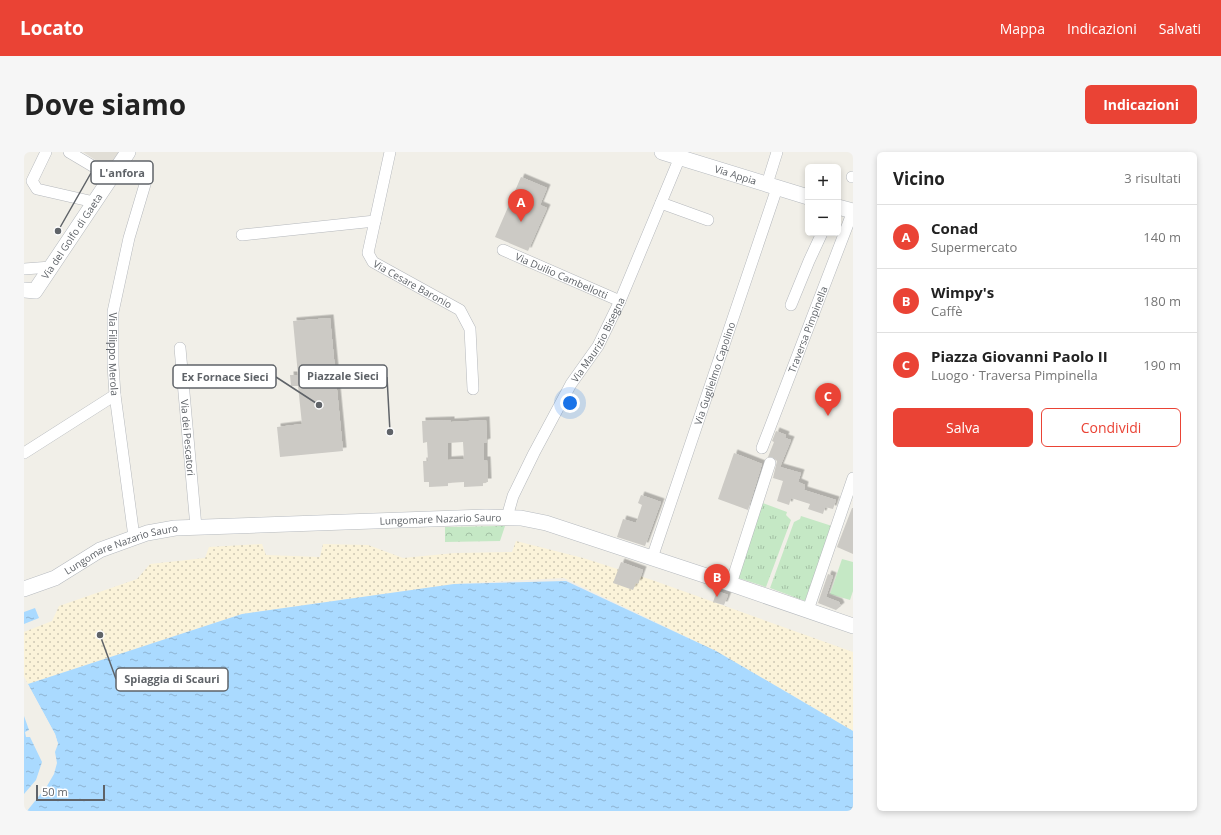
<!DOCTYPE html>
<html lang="it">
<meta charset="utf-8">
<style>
body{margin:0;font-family:"Open Sans",sans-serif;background:#f6f6f6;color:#222}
.controls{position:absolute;right:12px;top:12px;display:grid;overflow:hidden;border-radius:6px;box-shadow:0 2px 6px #0003}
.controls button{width:36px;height:36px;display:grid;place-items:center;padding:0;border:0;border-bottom:1px solid #e0e0e0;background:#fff;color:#222;font:20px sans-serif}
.scale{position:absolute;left:12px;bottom:10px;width:69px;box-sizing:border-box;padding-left:4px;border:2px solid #5f6368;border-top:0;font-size:11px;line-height:14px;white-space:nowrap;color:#5f6368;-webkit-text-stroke:3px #fff;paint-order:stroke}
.you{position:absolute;left:546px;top:251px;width:14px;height:14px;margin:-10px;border:3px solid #fff;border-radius:50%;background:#1a73e8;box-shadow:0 0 0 6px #1a73e833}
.badge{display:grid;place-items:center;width:26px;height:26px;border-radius:50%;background:#ea4335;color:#fff;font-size:13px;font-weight:700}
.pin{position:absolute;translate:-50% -33px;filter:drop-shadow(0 1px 2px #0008)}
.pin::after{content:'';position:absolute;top:21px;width:14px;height:12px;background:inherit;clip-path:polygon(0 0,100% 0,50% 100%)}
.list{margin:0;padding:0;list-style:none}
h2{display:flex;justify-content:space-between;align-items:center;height:52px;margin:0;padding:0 16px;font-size:17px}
h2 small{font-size:13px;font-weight:400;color:#767676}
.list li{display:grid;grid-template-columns:26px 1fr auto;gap:12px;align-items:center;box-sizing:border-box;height:64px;padding:0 16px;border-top:1px solid #e0e0e0}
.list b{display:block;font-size:15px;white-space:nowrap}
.list p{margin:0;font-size:13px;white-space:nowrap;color:#767676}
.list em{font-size:13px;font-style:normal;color:#767676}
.actions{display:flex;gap:8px;padding:12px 16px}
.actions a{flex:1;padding:9px 0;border:1px solid #ea4335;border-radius:6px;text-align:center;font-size:14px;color:#ea4335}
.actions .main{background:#ea4335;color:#fff}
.map{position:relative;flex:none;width:829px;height:659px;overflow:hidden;border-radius:6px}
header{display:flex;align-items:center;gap:24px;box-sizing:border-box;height:56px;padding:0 20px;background:#ea4335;color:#fff}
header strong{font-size:19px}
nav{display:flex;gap:22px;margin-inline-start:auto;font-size:14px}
.intro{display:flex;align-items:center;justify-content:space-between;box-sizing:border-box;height:96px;padding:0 24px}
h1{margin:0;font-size:28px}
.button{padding:10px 18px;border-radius:6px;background:#ea4335;color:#fff;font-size:14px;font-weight:700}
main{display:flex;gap:24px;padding:0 24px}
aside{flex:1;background:#fff;border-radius:6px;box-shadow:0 2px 6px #0003}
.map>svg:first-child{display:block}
.education{fill:#e1ded6}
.grass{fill:url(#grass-tufts)}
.sand{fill:url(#sand-dots)}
.park{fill:url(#park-crowns)}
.garden{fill:#c5e8c5}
.water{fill:url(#water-ripples)}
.pier{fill:#f1efe8}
.building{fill:#cccac5;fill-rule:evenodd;filter:url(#shadow)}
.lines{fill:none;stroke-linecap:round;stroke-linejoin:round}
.street-casing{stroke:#b5b8bc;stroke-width:12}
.secondary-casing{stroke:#b6babf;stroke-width:16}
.street{stroke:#fff;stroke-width:11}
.secondary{stroke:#fff;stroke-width:15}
.labels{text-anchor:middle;stroke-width:4;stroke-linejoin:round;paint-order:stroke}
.street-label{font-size:10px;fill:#5f6368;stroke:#fff}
.leader{fill:none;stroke:#5f6368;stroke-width:1.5}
.callout-dot{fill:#5f6368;stroke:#fff;stroke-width:1.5}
.callout{fill:#fff;stroke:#5f6368;stroke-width:1.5}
.callout-label{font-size:11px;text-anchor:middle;font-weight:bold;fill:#5f6368}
</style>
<header>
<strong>Locato</strong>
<nav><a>Mappa</a><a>Indicazioni</a><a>Salvati</a></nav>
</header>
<div class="intro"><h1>Dove siamo</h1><a class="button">Indicazioni</a></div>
<main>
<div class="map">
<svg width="829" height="659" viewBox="0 0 829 659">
<defs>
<pattern id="grass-tufts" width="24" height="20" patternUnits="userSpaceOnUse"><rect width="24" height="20" fill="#c5e8c5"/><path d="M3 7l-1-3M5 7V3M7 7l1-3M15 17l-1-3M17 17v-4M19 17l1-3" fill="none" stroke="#a3c0a4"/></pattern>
<pattern id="sand-dots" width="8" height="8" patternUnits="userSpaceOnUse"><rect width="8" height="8" fill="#fbf3d9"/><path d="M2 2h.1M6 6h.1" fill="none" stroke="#cec8b4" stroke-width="1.8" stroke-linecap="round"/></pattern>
<pattern id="park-crowns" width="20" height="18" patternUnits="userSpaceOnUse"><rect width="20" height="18" fill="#c5e8c5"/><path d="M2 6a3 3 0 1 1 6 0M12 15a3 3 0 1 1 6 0" fill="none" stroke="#a3c0a4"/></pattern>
<pattern id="water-ripples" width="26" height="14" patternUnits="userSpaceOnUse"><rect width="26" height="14" fill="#aadaff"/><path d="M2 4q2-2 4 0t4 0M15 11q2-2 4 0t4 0" fill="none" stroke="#8eb4d2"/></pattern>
<filter id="shadow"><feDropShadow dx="3.5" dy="-3.5" stdDeviation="0" flood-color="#0004"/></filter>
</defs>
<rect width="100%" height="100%" fill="#f1efe8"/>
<path class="education" d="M59,0H100L87,18Z"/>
<g class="grass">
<path d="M736,350L763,360L762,363L767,368L742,435L711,425Z"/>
<path d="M777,364L808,374L781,449L746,436L770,370L776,367Z"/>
</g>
<path class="sand" d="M492,389L559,406L628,428L829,500V579L692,499L540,426L430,432L218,462L4,532L0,524V480L28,469L35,454L113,427L126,412L181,406L185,395L238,392L242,403L296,405L299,392L344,393L379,406L431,401L488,400Z"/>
<path class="park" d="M475,374H481L476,389L421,390V375Z"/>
<path class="garden" d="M818,407L829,410V439L826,448L806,442Z"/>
<g class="water">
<path d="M542,429L692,499L829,579V659H3L23,634L30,622L33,611L31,600L34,592L31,582L4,532L218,462L430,432Z"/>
<path d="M11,456L15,466L0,472V460Z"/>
<path d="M0,564L5,578L1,580L2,585H6L18,610L12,628L0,642Z"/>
</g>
<path class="pier" d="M3,531L31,582L34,592L31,593L29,583L2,533Z"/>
<g class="building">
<path d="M497,25L523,36L516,53L523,56L504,99L471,85Z"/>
<path d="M306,166L319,299L256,305L253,275L278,272L274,234H267L266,223H274L269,169Z"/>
<path d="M427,268V270L462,268L463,290L460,291V308H463L464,330H459V334L440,335V330L424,331V334L405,335V330H400L399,309H404L403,290L399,291L398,269ZM439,290L440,307L424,308V291Z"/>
<path d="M752,279L762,283L761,286L767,288L756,315L777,321L774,330L781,333L780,338L812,348L809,357L801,355L799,362L784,357L786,352L767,346L765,353L753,349L759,329L749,326L753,309L748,305H744L750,290L748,289Z"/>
<path d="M710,301L738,312L724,358L694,347Z"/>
<path d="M617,343L637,350L621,394L593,385L599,367L612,371L618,353L614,351Z"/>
<path d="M828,356H829V402L813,395Z"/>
<path d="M597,410L619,418L614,432L612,431L609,438L589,431Z"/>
<path d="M804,422L809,424L802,445L815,450L817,454L812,458L794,451Z"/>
<path d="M693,439L704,443L700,453L689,450Z"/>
</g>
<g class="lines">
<g class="street-casing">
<g id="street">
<path d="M22,0L8,29L13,37L70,50"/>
<path d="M45,0L87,25"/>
<path id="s1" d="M366,0L344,101L349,110L436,158L446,177L449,237"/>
<path id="s2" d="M96,11L122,29L105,86L89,160V213L91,243L110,385"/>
<path d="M828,25H829"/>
<path d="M743,32L753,0"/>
<path d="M637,51L684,68"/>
<path d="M218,83L351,69"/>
<path id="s3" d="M479,98L596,149"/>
<path d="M0,117L27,115"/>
<path d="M767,153L785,109L798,81"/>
<path id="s4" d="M156,196L172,375"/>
<path id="s5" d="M738,296L829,59"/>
<path d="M0,301L91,243"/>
<path id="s6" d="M483,365L489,344L510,301L547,232L574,194L596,149L656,5L657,0"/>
<path id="s7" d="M628,406L753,36"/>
<path d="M707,432L746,311"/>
<path d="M784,458L829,326"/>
</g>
</g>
<g class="secondary-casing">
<g id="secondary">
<path id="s8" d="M638,0L784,45"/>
<path d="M814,55L829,59"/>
<path id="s9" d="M0,138L11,139L104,0"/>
<path id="s10" d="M0,437L31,426L76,398L123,381L151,376L462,365L497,366L522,371L707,432L829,474"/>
</g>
</g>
<use href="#street" class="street"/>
<use href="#secondary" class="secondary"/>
</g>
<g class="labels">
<g class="street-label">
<text dy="4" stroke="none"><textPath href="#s8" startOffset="77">Via Appia</textPath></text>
<text dy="4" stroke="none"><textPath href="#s9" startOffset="77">Via del Golfo di Gaeta</textPath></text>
<text dy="4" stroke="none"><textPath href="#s3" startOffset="64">Via Duilio Cambellotti</textPath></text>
<text dy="4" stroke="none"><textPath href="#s1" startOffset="159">Via Cesare Baronio</textPath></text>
<text dy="4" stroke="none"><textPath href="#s5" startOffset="127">Traversa Pimpinella</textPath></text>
<text dy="4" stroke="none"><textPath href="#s6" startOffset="200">Via Maurizio Bisegna</textPath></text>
<text dy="4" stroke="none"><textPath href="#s2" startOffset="209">Via Filippo Merola</textPath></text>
<text dy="4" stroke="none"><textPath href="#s7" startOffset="195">Via Guglielmo Capolino</textPath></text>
<text dy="4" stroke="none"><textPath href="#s4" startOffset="90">Via dei Pescatori</textPath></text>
<text dy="4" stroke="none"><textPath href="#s10" startOffset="430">Lungomare Nazario Sauro</textPath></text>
<text dy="4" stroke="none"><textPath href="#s10" startOffset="106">Lungomare Nazario Sauro</textPath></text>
</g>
</g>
<path class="leader" d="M34 79L67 21M366 280L363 225M295 253L252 225M76 483L92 527"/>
<g class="callout-dot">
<circle cx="34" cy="79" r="4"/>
<circle cx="366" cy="280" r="4"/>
<circle cx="295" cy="253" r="4"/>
<circle cx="76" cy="483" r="4"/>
</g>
<g class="callout">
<rect x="67" y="9" width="62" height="23" rx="4"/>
<rect x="275" y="213" width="88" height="23" rx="4"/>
<rect x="149" y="213" width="103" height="23" rx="4"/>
<rect x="92" y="516" width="112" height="23" rx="4"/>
</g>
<g class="callout-label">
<text x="98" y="25">L'anfora</text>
<text x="319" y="228">Piazzale Sieci</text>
<text x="201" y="229">Ex Fornace Sieci</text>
<text x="148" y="531">Spiaggia di Scauri</text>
</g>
</svg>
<div class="controls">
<button>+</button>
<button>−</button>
</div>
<div class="scale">50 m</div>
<div class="you"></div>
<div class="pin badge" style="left:497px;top:70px">A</div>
<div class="pin badge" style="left:693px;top:445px">B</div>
<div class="pin badge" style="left:804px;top:264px">C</div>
</div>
<aside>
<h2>Vicino<small>3 risultati</small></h2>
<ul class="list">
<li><span class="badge">A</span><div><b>Conad</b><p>Supermercato</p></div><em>140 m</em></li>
<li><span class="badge">B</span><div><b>Wimpy's</b><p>Caffè</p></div><em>180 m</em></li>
<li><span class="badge">C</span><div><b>Piazza Giovanni Paolo II</b><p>Luogo · Traversa Pimpinella</p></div><em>190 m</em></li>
</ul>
<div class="actions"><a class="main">Salva</a><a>Condividi</a></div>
</aside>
</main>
